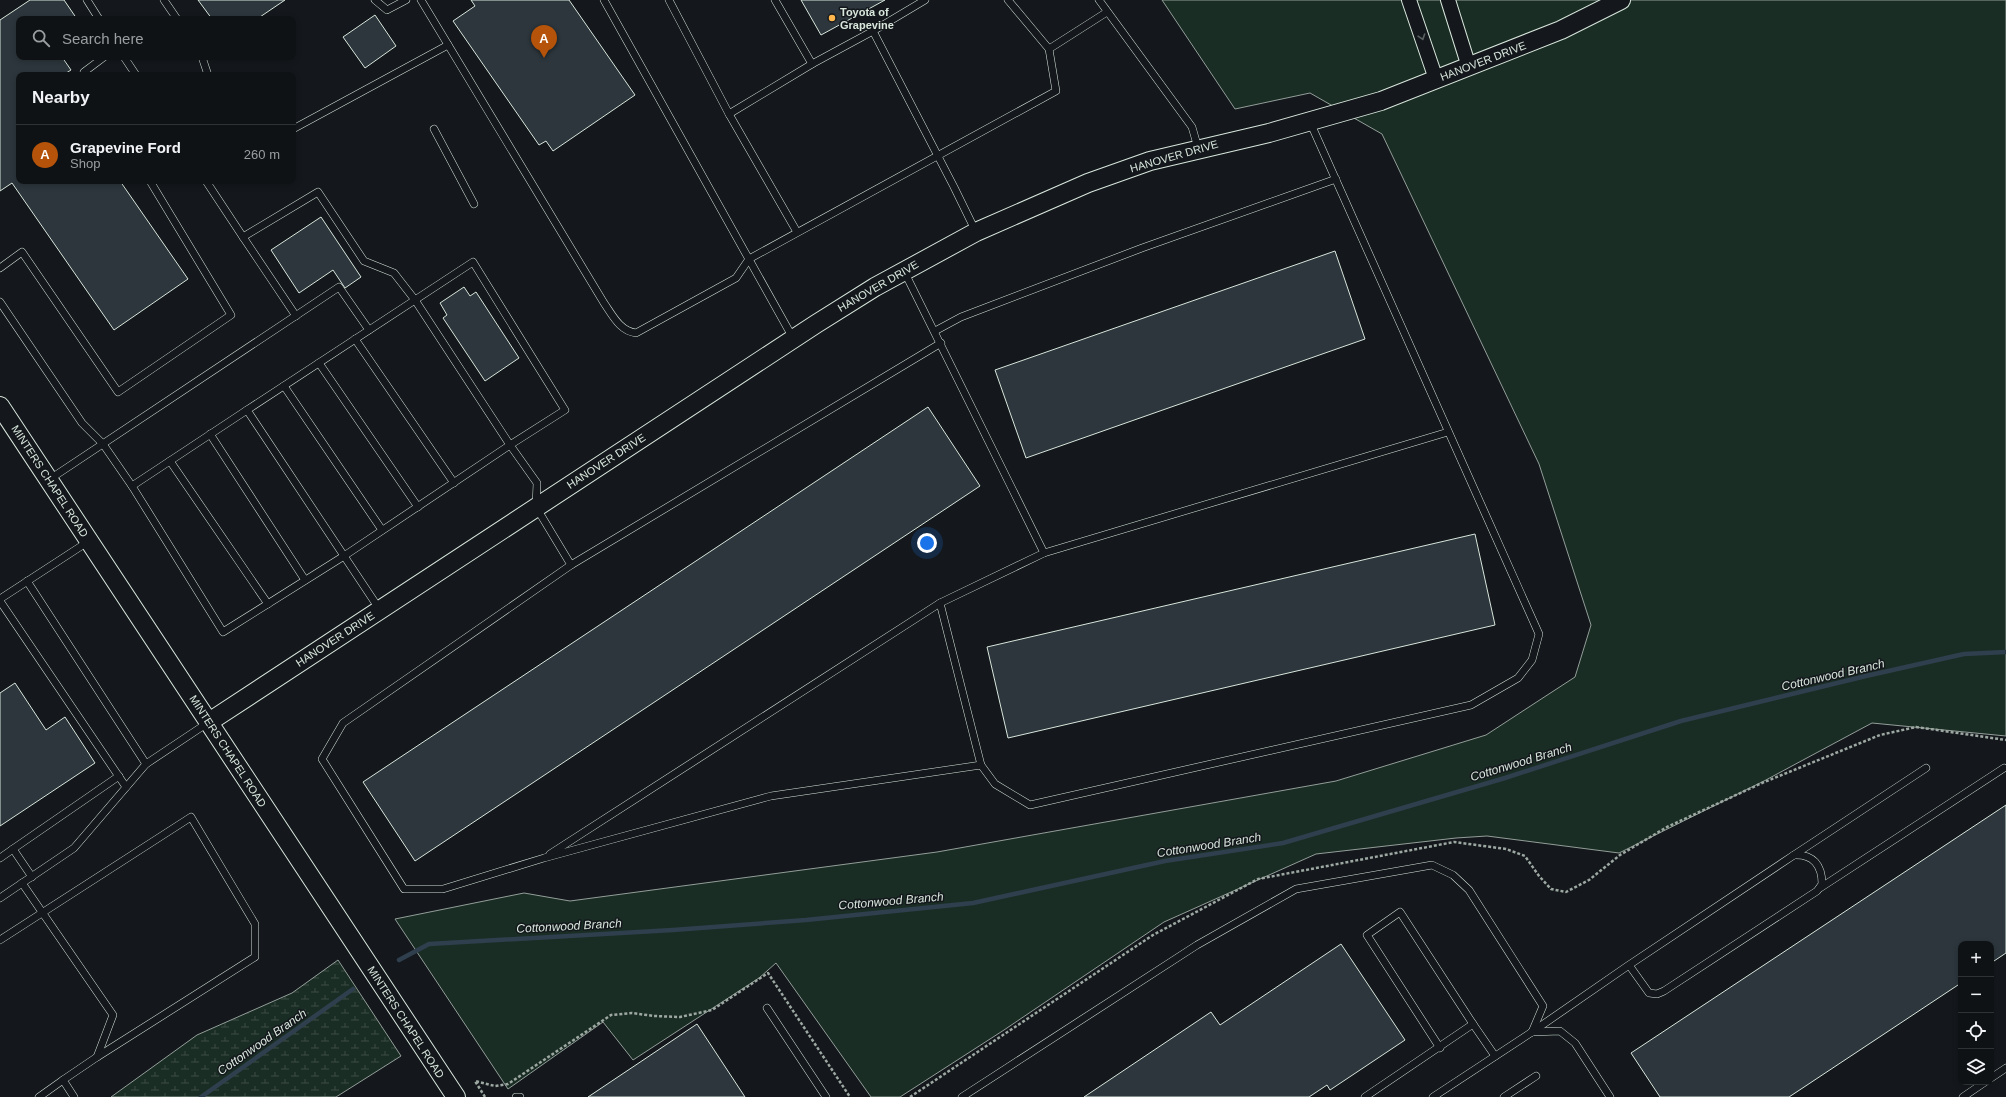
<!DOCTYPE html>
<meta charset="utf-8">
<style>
body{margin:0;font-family:Arial,sans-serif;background:#1d2022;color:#f1f3f6}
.controls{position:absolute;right:12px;bottom:12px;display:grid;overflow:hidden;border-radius:8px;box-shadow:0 2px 6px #0003}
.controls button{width:36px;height:36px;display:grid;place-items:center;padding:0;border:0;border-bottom:1px solid #2f3234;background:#0f1215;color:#f1f3f6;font:20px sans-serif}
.you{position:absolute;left:927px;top:543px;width:14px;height:14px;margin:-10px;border:3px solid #fff;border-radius:50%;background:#1a73e8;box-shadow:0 0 0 6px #1a73e833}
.badge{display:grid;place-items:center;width:26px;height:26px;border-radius:50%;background:#b45309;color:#fff;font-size:13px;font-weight:700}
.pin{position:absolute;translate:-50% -33px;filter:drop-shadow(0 1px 2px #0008)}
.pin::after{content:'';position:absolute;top:21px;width:14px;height:12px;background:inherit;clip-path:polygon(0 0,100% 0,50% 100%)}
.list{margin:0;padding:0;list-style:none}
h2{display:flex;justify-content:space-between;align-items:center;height:52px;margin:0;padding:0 16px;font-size:17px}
h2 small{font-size:13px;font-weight:400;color:#9b9ea0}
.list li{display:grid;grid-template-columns:26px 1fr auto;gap:12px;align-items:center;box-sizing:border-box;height:60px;padding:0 16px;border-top:1px solid #2f3234}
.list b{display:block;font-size:15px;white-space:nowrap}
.list p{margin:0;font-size:13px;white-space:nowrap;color:#9b9ea0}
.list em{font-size:13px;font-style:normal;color:#9b9ea0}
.icon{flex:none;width:22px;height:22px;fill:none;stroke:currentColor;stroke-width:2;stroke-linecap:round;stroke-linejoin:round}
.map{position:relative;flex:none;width:2006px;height:1097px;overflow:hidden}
.search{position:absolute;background:#0f1215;box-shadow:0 2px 6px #0003;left:16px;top:16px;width:280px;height:44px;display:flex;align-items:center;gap:10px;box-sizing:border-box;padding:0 14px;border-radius:8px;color:#9b9ea0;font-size:15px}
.panel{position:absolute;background:#0f1215;box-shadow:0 2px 6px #0003;left:16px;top:72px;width:280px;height:112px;border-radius:8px}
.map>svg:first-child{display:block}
.grass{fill:#1a2d24;stroke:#939e99}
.wetland{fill:url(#wetland-marsh);stroke:#939e99}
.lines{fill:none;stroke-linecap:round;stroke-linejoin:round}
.stream{stroke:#2f3f4d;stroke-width:4.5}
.building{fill:#2c363c;stroke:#d8e6dc}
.service-casing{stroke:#d8e6dc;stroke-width:8}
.minor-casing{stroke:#d8e6dc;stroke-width:16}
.tertiary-casing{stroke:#d8e6dc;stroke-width:20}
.path{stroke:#9da8a2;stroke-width:2.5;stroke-dasharray:3 2;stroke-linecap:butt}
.service{stroke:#14181c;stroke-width:7}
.minor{stroke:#14181c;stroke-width:14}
.tertiary{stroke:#14181c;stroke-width:18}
.oneway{stroke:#59605f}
.poi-dot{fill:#ffb74d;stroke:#14181c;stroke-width:1.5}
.labels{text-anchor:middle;stroke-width:3;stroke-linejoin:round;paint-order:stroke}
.poi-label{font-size:11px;font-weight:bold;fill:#d8e6dc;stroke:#14181c;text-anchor:start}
.street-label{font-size:11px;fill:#d8e6dc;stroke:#14181c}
.water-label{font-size:12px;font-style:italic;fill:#d8e6dc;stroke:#14181c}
</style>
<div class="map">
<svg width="2006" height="1097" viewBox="0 0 2006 1097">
<defs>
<pattern id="wetland-marsh" width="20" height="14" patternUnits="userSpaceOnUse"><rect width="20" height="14" fill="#1a2d24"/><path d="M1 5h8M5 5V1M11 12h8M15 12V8" fill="none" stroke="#3b4b43"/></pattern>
</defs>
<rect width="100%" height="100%" fill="#14181c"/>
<path class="grass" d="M1162,0H2006V736L1872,723L1764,781L1619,853L1487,836L1456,838L1316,854L1164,922L1004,1030L900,1097H871L776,963L759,978L633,1060L603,1022L508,1089L395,919L524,893L570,901L937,852L1336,781L1486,735L1575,677L1591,625L1539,464L1382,134L1310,93L1235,109Z"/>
<path class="wetland" d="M338,960L401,1056L336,1097H111L197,1035L292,993Z"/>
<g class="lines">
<g class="stream">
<path d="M399,960L429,944L673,930L806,920L973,903L1165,861L1283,843L1505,778L1681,721L1866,676L1964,654L2006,652"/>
<path d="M201,1097L353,989"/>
</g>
</g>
<g class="building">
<path d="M30,0H64L77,19H19V57H62L71,70L63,75H19V181H120L188,279L114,330L12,183L0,191V20Z"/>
<path d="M198,0H285L257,19H212Z"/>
<path d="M471,0H569L635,95L553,151L546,141L539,145L453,21L475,6Z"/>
<path d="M801,0H885L821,35Z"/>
<path d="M375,15L396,46L365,68L343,37Z"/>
<path d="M321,217L361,277L345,288L333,270L299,293L271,250Z"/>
<path d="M1335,251L1365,339L1026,458L995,370Z"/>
<path d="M464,287L470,296L476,292L519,358L485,381L443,318L447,315L440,303Z"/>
<path d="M928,407L980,486L415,861L363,782Z"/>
<path d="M1475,534L1495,625L1008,738L987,647Z"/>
<path d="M15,683L46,730L65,717L95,763L0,826V693Z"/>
<path d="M2006,805V953L1991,963V944H1961V983L1789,1097H1660L1631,1053Z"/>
<path d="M1341,944L1405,1040L1330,1090L1327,1085L1309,1097H1084L1211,1012L1220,1025Z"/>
<path d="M697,1024L745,1097H588Z"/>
</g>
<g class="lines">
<g class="service-casing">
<g id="service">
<path d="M87,0L99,19"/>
<path d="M164,0L177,19"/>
<path d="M375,0L387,10L406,0"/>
<path d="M421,0L604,303C613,316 620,331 636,333L736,278L749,259L1056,91L1049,49L1008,0"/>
<path d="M604,0L793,338"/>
<path d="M669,0L729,114L812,64"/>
<path d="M775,0L812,64L873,31L954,187L976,232"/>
<path d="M1099,0L1192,127L1198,148"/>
<path d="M873,31L925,0"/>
<path d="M1049,49L1107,12"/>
<path d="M124,57L136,75"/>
<path d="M202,57L208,75"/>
<path d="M86,75L84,72L104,57"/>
<path d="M729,114L797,232"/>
<path d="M293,129L448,45"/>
<path d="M434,129L474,204"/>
<path d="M206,181L243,237"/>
<path d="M0,268L22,252L118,392L231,315L150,181"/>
<path d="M904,271L1044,553L940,603L981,765"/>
<path d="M0,302L82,423L103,444L132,486"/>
<path d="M935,331L961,317L1142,248L1336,179"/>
<path d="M355,339L454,483"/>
<path d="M319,363L418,507"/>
<path d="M284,386L382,530"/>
<path d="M247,410L132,486L223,632L344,556L510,445L415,300L394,273L364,261L318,192L243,237L296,316"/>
<path d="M210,434L305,580"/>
<path d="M170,461L268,604"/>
<path d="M50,479L339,287L369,330"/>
<path d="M1044,553L1448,432"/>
<path d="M571,565L941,343"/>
<path d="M27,581L146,764"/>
<path d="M0,599L89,541"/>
<path d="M0,601L126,787"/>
<path d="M380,610L247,410L473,262L565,410L510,445L537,483L536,507L571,565L343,723L322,759L404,889H443L544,858L771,796L981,765L995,784L1030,805L1471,705L1518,678L1532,660L1539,634L1310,122"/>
<path d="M550,854L940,603"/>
<path d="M1794,855L1926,768"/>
<path d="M0,858L13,849"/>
<path d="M32,877L13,849L119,776"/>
<path d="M22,883L113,1015L97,1057L63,1080L74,1097"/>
<path d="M1820,888L2004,768"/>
<path d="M0,898L74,848L146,764L209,722"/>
<path d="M0,940L191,817L255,924V957L97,1057"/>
<path d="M767,1008L826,1097"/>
<path d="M1532,1032L1629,965L1649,993L1657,994L1664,991L1817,891L1822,884C1822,865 1813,854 1794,855L1629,965"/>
<path d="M1440,1048L1367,935L1400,912L1473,1024"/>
<path d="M1991,1078L2006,1068"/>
<path d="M39,1097L63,1080"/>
<path d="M516,1097H520"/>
<path d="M962,1097L1197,945L1296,889L1432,865L1453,875L1469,890L1543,1006L1532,1032"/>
<path d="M1365,1097L1473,1024L1495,1056"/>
<path d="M1433,1097L1532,1032L1560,1031L1575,1043L1610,1097"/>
<path d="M1504,1097L1536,1076"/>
<path d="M1963,1097L1985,1082"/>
</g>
</g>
<g class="minor-casing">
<g id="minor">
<path d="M1409,0L1436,79"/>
<path d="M1448,0L1469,67"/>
</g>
</g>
<g class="tertiary-casing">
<g id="tertiary">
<path d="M0,406L456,1097"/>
<path d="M209,722L816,324L875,287L976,232L1088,183L1150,161L1269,133L1381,101L1561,30L1621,0"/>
</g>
</g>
<g class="path">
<path d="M485,1097L475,1081L495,1086L508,1084L611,1015L632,1013L654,1016L680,1017L712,1010L768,973L850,1097"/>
<path d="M910,1097L1153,935L1258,879L1454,842L1506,849L1525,856L1539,876L1551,889L1566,892L1589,880L1620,855L1667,827L1762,783L1880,735L1916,727L2006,740"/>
</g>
<use href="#service" class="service"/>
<use href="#minor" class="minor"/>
<use href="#tertiary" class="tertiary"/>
</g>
<defs><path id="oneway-chevron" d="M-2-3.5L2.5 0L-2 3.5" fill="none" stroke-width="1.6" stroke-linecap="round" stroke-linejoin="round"/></defs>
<use class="oneway" href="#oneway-chevron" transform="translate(1422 37) rotate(72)"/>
<circle class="poi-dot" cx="832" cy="18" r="4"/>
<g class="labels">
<g class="poi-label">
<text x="840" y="16">Toyota of<tspan x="840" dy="13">Grapevine</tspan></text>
</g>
<g class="street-label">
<text transform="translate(1483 61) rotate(-21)" y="4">HANOVER DRIVE</text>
<text transform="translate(1174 156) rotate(-16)" y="4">HANOVER DRIVE</text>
<text transform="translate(878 286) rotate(-30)" y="4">HANOVER DRIVE</text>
<text transform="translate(606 461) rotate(-33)" y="4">HANOVER DRIVE</text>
<text transform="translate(50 481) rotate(57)" y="4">MINTERS CHAPEL ROAD</text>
<text transform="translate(335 639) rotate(-33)" y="4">HANOVER DRIVE</text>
<text transform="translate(228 751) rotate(57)" y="4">MINTERS CHAPEL ROAD</text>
<text transform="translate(406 1022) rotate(57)" y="4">MINTERS CHAPEL ROAD</text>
</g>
<g class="water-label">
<text transform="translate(1833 675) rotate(-13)" y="4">Cottonwood Branch</text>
<text transform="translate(1521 762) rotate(-17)" y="4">Cottonwood Branch</text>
<text transform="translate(1209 845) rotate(-9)" y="4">Cottonwood Branch</text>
<text transform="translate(891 901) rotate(-5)" y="4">Cottonwood Branch</text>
<text transform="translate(569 926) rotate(-3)" y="4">Cottonwood Branch</text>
<text transform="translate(262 1042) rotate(-35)" y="4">Cottonwood Branch</text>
</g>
</g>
</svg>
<div class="controls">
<button>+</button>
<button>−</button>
<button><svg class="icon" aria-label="locate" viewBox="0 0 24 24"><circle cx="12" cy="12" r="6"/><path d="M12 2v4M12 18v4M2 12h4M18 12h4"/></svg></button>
<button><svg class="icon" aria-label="layers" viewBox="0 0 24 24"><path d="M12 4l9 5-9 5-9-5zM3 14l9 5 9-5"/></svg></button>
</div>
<div class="you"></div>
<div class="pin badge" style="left:544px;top:58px">A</div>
<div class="search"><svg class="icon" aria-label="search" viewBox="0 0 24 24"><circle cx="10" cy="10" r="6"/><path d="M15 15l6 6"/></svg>Search here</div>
<section class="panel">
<h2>Nearby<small></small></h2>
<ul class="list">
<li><span class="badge">A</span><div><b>Grapevine Ford</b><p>Shop</p></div><em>260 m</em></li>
</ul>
</section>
</div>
